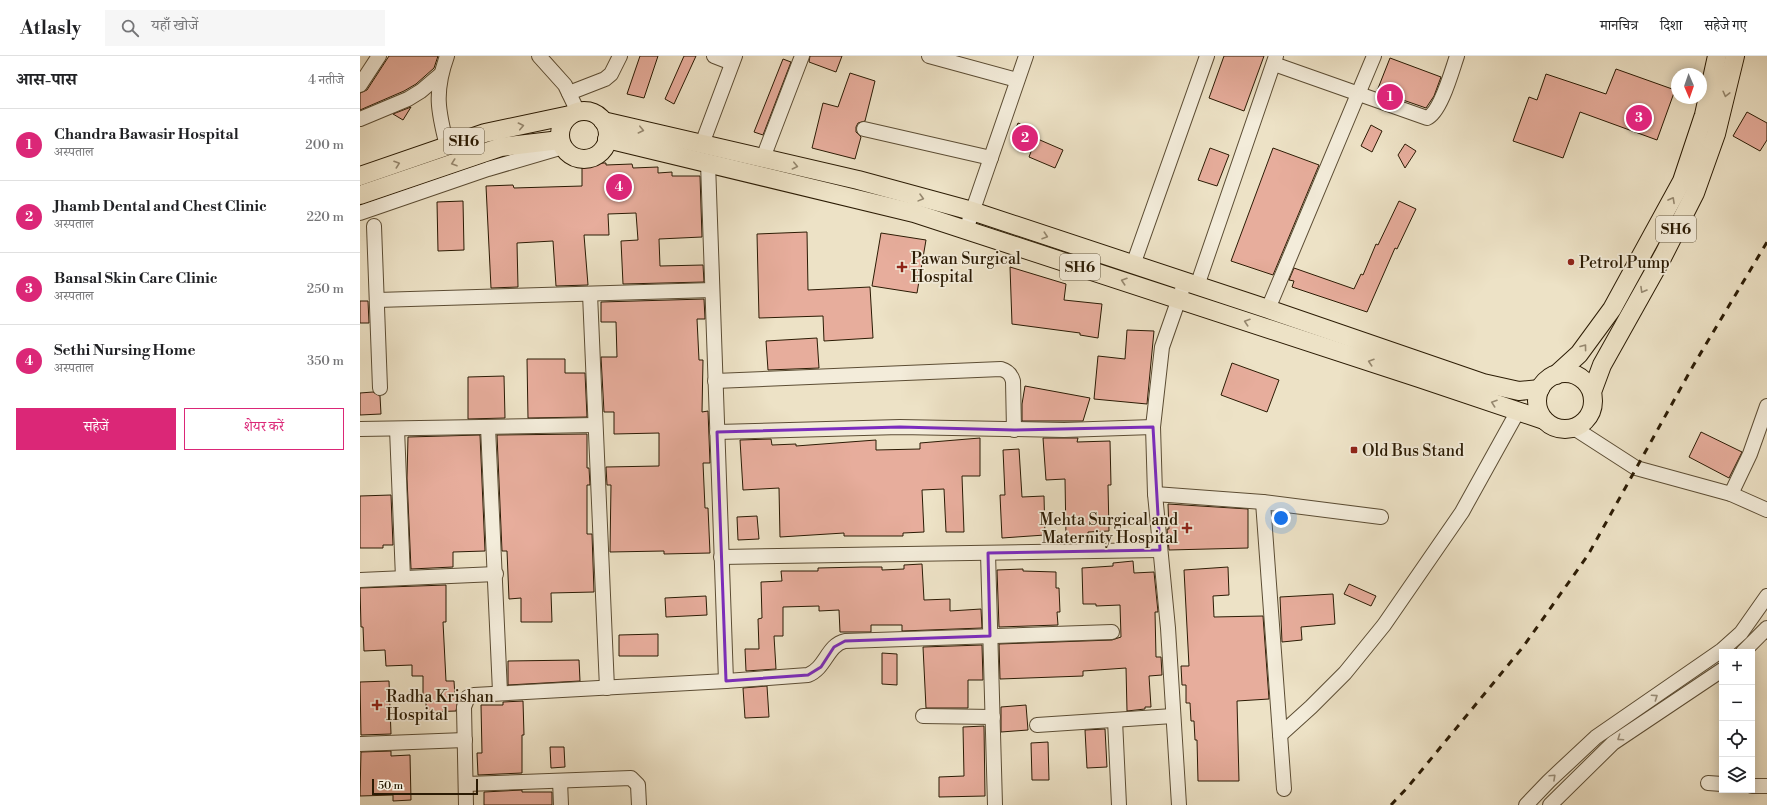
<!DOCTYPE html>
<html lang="hi">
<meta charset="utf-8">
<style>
body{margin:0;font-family:"Libre Bodoni","Noto Serif Devanagari",serif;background:#f6f6f6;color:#202124}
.controls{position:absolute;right:12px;bottom:12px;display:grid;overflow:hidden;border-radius:0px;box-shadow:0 2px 10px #0003}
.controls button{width:36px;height:36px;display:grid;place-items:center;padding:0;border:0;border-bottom:1px solid #e0e0e0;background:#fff;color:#202124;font:20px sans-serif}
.compass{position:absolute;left:1311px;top:12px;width:36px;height:36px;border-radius:50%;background:#fff;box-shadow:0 2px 10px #0003;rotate:178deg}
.scale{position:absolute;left:12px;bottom:10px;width:106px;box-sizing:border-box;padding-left:4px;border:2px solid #2b1b04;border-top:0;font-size:11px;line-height:14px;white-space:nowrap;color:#2b1b04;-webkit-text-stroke:3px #f3ecda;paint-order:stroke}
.you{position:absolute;left:921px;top:462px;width:14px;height:14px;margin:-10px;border:3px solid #fff;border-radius:50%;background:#1a73e8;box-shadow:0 0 0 6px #1a73e833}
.badge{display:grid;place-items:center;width:26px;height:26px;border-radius:50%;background:#db2777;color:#fff;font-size:13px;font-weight:700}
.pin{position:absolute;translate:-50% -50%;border:2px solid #fff;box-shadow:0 1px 4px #0006}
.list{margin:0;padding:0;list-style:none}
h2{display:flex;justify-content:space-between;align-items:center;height:52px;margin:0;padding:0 16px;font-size:17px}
h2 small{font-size:13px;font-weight:400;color:#757577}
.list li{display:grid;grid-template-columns:26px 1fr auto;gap:12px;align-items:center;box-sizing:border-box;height:72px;padding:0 16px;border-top:1px solid #e0e0e0}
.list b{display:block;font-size:15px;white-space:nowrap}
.list p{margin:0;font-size:13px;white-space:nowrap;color:#757577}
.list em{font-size:13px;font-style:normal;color:#757577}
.actions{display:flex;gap:8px;padding:12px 16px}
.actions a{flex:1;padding:9px 0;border:1px solid #db2777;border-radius:0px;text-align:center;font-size:14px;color:#db2777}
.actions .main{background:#db2777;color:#fff}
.icon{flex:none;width:22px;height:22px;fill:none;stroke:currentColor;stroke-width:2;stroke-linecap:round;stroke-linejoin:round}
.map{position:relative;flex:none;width:1407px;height:749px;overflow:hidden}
header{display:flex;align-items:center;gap:24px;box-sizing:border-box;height:56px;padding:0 20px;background:#fff;border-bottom:1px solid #e0e0e0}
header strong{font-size:19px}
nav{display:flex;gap:22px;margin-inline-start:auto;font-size:14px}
.search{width:280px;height:36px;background:#f6f6f6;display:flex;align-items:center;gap:10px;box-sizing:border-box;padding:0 14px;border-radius:0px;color:#757577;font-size:15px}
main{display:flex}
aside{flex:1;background:#fff}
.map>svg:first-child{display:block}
.building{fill:#e7ad9c;stroke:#2b1b04}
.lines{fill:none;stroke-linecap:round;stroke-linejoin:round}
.minor-casing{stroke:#5c4d34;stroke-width:16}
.major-casing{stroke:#2b1b04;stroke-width:20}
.minor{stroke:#f3ecda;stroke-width:14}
.major{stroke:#ede2c6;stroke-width:18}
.rail{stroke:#2b1b04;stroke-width:3;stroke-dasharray:7 7;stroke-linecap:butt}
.oneway{stroke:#96886f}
.oneway2{stroke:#998e7a}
.marked{fill:none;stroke:#7b2cbf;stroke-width:3;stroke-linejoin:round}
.poi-dot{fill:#8f2418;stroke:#f3ecda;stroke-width:1.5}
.labels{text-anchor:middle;stroke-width:3.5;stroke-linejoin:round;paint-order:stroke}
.shield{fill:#f3ecda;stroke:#675a44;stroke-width:1}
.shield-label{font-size:15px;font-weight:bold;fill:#2b1b04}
.poi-label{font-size:16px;fill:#2b1b04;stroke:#f3ecda;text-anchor:start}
</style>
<header>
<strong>Atlasly</strong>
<div class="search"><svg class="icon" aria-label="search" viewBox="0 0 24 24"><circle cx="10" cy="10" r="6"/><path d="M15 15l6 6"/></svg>यहाँ खोजें</div>
<nav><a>मानचित्र</a><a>दिशा</a><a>सहेजे गए</a></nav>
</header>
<main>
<aside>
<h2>आस-पास<small>4 नतीजे</small></h2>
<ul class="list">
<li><span class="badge">1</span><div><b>Chandra Bawasir Hospital</b><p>अस्पताल</p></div><em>200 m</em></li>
<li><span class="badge">2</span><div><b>Jhamb Dental and Chest Clinic</b><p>अस्पताल</p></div><em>220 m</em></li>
<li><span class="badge">3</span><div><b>Bansal Skin Care Clinic</b><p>अस्पताल</p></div><em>250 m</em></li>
<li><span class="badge">4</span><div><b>Sethi Nursing Home</b><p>अस्पताल</p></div><em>350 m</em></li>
</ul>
<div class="actions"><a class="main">सहेजें</a><a>शेयर करें</a></div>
</aside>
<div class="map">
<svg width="1407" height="749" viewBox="0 0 1407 749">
<rect width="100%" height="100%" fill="#ede2c6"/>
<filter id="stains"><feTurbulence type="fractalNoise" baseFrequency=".005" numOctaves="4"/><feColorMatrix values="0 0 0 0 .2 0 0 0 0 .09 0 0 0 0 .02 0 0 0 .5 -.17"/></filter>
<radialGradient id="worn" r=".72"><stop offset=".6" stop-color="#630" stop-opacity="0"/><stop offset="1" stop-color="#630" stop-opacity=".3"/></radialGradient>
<g class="building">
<path d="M29,0H78L74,12L56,28L44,35L0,54V37L7,34Z"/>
<path d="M280,0H298L284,42L267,38Z"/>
<path d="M324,0H336L314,48L305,43Z"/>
<path d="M450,0H482L476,16L449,6Z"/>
<path d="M864,0H904L884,55L849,42Z"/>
<path d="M1030,2L1081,21L1074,40L1066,52L1017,35Z"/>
<path d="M423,3L431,6L403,79L394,76Z"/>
<path d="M1256,13L1315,34L1297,84L1220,56L1203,102L1153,85L1169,41L1177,44L1186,18L1246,38Z"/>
<path d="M490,17L515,25L505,65L498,67L496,71V76L501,81L495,103L452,92L463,47L478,51Z"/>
<path d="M51,51L43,64L33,58Z"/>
<path d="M1387,56L1407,67V84L1400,95L1373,80Z"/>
<path d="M658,67L676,75L673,81L703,94L695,112L669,101L672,93L651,84Z"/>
<path d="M1011,69L1022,75L1012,96L1001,90Z"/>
<path d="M1045,88L1056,95L1045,112L1038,99Z"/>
<path d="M850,92L869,99L857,130L838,124Z"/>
<path d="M913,92L959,109L913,219L871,205Z"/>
<path d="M222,107H246V109L272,108L273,112L298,111V117L312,116V120H340L342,181L299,183L300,210L343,209L344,226L263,228L261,185L278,184L276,157L248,158L249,179H224L228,229L196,230L193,185L157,187L158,231L131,232L126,130L153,129L154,132L222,130Z"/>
<path d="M103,145L104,194L78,195L77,146Z"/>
<path d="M1039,145L1056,153L1037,193L1035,192L1007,256L932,231L934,225L929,224L934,212L994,233L1001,218L1003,219L1016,188L1018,189Z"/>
<path d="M447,176L448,234L510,231L513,282L464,285L463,260L399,262L397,178Z"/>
<path d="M521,177L566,184L557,237L512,230Z"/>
<path d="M650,211L706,228L704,244L742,248L738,282L720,279V277L652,268Z"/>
<path d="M344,243L345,263H337L339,304H343L342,356L348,355L350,407H343L345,452H348L350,497L304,498V495L250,496L251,429H247L246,411L299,410V377L254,378V356H244L241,301H257L256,266H241V246Z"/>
<path d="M0,245H8L9,267H0Z"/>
<path d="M767,274L794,275L787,348L734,343L738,300L765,303Z"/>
<path d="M457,282L459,312L408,314L406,285Z"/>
<path d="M167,303H205V317H225L227,361L168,362Z"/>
<path d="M872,307L919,324L907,356L861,339Z"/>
<path d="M144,320L145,362L108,363V321Z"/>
<path d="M665,330L730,342L723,365H662V348Z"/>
<path d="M13,336L20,340L21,358L0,359V337Z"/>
<path d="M1341,376L1382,396L1369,422L1329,401Z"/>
<path d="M227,378V412H229L230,429H227V478H232L234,536L191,537L192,566H161V542L149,543L147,495H142L137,379Z"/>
<path d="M120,379L125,495L93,496V511L51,513L47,422L48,381Z"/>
<path d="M620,382V420H602L604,476H586L584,433L562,434L564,476L543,477V480H484V477L420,481L419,432L383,434L380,384L411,383L412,389L436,388V390L516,384V394L560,393V387Z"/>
<path d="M683,382H718L717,386L750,385L751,429H748L749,475L728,476V481H706L705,423L686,424Z"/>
<path d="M659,393L662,441L684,440L685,479L642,482L640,439H645L643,394Z"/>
<path d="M31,439L33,489H23V492H0V440Z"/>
<path d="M808,448L888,453V492L809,494L807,473H809Z"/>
<path d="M397,460L399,483L378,484L377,461Z"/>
<path d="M773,505L774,517L794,516L798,556H795L796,601H801L802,619L789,620L791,651H785V653L767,655L766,612L723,615V620L640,623L639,588L752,584L761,581L760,549L736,550V548H723L722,512L753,510V507Z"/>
<path d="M562,508L564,544L590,543V555L621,553L622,572L542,575V569H511V576H480L479,554L459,555V550L423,551V580H414L416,613L386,615L385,593H399L398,563L402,562L401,526L422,525L421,515H458V512L502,511H522V514L544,513V509Z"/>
<path d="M868,511L869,539L853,540L854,561L903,560L909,643L877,645L879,725H838L837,684H835L834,665H831L830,647H826V629H822L821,610H829L824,514Z"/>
<path d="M663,513V515L696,516V532H699L700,556H697L698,569L639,571L637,514Z"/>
<path d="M989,528L1016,540L1011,550L984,538Z"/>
<path d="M86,529V566H83L86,625H94L95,641H98V643L96,655L66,656V641H63V620H52V609L26,610L25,594L4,595L3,571H1L0,532Z"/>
<path d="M973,538L975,568L941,571L942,584L922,586L920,541Z"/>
<path d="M346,540L347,559L306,561L305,542Z"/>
<path d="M298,578V600H259V579Z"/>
<path d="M622,589L623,624H608V652H566L563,591Z"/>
<path d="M522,597L537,598V629L522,628Z"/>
<path d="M219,604L220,625L148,629V605Z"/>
<path d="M29,625L31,678L1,679L0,626Z"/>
<path d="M407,630L409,661L385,662L383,632Z"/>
<path d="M163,645L164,679H162V717L118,719L117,697H122L121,649H143V646Z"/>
<path d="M666,649L668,674L641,676V651Z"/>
<path d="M624,670L625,740L579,741V721L604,720L603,671Z"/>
<path d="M745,673L747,711L727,712L725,674Z"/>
<path d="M688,686L689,724H672L671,687Z"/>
<path d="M190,691H204L205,711L191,712Z"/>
<path d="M31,695V700L50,699L51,744L33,745V739L0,740L1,696Z"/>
<path d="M162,734V736H192V749H124V736Z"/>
</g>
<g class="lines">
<g class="minor-casing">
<g id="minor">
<path d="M87,0C74,36 78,55 87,90"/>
<path d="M179,0L205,29L218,56"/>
<path d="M354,0L372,7"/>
<path d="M569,0L657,24"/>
<path d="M914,8L1067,62C1081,56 1092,14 1097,0"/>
<path d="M0,29L19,0"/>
<path d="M209,37L245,23L251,18L260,0"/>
<path d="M0,63L48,43L61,35L81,18"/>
<path d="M504,73L631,102"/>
<path d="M342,88L375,0"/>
<path d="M403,102L442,0"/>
<path d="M348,107L366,625"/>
<path d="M0,157L128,113L203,91"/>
<path d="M14,170L20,332"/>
<path d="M606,174L666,0"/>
<path d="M773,209L847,0"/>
<path d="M837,230L916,0"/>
<path d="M230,238L247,632"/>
<path d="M17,244L352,234"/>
<path d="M908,253L1014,0"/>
<path d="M355,325L641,313C648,315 651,318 653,325L654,374"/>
<path d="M128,371L140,636"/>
<path d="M1214,372L1276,412L1371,438L1407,454"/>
<path d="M0,373L235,369"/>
<path d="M37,373L43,522"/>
<path d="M357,376L540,371L704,374L793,371"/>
<path d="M795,438L903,446L1021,461"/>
<path d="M1371,438L1390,398L1407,350"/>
<path d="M903,446L924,733"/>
<path d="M628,497L635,749"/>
<path d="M361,501L800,494"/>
<path d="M0,524L136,518"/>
<path d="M1383,596L1407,572"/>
<path d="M563,660L633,661"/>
<path d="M755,664L759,749"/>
<path d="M677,669L813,660"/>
<path d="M920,679L951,651L985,617L1024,569L1102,456L1158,355"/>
<path d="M0,688L105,684"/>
<path d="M200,725L201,749"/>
<path d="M1348,727L1362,728"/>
<path d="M106,728L271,722L278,729L279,749"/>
<path d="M1392,730H1407"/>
<path d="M106,749L104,651L108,641L114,639L366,625L448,619C466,612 467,589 485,585L752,576"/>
<path d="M819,749L808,572L795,438L793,371L802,291L822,234"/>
<path d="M1166,749L1189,725L1236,681L1362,594L1381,577L1407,540"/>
<path d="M1190,749L1253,687L1362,614"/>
</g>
</g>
<g class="major-casing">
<g id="major">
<circle cx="224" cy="79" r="24"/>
<path d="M243,65L498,124L612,155L908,253L1123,327L1159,335L1180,333"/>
<path d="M247,83L554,157L1059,322L1184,364"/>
<path d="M0,120L125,77L210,59"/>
<path d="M0,139L141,91L200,84"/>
<circle cx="1205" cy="345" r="28"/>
<path d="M1196,319L1219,298L1252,253L1322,125L1344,59L1357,0"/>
<path d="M1232,336L1242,309L1303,200L1335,137L1356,78L1375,0"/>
</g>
</g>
<use href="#minor" class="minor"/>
<use href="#major" class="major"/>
<path class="rail" d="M1031,749L1047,732L1163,591L1228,499L1333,310L1407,186"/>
</g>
<defs><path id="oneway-chevron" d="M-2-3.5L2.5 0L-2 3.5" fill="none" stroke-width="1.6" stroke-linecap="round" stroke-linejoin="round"/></defs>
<g class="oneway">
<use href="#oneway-chevron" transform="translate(1366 38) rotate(104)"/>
<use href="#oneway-chevron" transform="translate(161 70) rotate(-12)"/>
<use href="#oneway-chevron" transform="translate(281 74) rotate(13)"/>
<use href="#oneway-chevron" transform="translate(94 107) rotate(161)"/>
<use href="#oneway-chevron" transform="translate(37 108) rotate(-19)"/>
<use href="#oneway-chevron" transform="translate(435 110) rotate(13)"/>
<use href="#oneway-chevron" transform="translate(561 142) rotate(15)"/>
<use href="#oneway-chevron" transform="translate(1312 144) rotate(-61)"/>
<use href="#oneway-chevron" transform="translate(685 180) rotate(18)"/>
<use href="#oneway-chevron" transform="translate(764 225) rotate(-162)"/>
<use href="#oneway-chevron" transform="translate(1283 234) rotate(120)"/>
<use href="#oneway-chevron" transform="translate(887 266) rotate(-162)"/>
<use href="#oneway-chevron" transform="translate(1224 291) rotate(-53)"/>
<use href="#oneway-chevron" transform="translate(1011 306) rotate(-162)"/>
<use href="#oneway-chevron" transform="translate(1134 347) rotate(-161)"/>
</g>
<g class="oneway2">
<use href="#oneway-chevron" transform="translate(1295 641) rotate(-34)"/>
<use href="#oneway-chevron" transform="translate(1260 682) rotate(146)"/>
<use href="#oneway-chevron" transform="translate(1193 721) rotate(-43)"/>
</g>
<path class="marked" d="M540,371L654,374L793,371L800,494L628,497L630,580L485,585L474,591L461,611L448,619L366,625L357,376Z"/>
<g class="poi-dot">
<circle cx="1211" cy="206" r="4"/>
<path d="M540 205h4v4h4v4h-4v4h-4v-4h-4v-4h4z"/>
<rect x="990" y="390" width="8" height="8" rx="2"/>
<path d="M825 466h4v4h4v4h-4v4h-4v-4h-4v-4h4z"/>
<path d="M15 643h4v4h4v4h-4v4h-4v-4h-4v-4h4z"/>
</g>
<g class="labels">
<g class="shield">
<rect x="84" y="72" width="40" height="26" rx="3"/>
<rect x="1296" y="160" width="40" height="26" rx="3"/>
<rect x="700" y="198" width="40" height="26" rx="3"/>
</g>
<g class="shield-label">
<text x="104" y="90">SH6</text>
<text x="1316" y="178">SH6</text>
<text x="720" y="216">SH6</text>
</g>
<g class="poi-label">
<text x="551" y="208">Pawan Surgical<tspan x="551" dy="18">Hospital</tspan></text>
<text x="1219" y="212">Petrol Pump</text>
<text x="1002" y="400">Old Bus Stand</text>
<text x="818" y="469" text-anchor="end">Mehta Surgical and<tspan x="818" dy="18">Maternity Hospital</tspan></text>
<text x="26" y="646">Radha Krishan<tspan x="26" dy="18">Hospital</tspan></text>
</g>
</g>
<rect width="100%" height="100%" filter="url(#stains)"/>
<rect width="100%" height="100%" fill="url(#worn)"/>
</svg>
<div class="controls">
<button>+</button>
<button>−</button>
<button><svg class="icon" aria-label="locate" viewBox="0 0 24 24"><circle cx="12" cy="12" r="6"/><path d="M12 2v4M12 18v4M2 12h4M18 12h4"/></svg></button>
<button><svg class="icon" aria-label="layers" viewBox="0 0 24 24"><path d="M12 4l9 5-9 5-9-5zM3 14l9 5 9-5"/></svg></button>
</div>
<svg class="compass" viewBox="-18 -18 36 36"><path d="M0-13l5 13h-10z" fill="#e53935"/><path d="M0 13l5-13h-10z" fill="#757577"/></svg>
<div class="scale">50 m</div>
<div class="you"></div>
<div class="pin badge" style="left:1030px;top:41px">1</div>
<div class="pin badge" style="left:665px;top:82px">2</div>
<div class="pin badge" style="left:1279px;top:62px">3</div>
<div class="pin badge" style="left:259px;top:131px">4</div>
</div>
</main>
